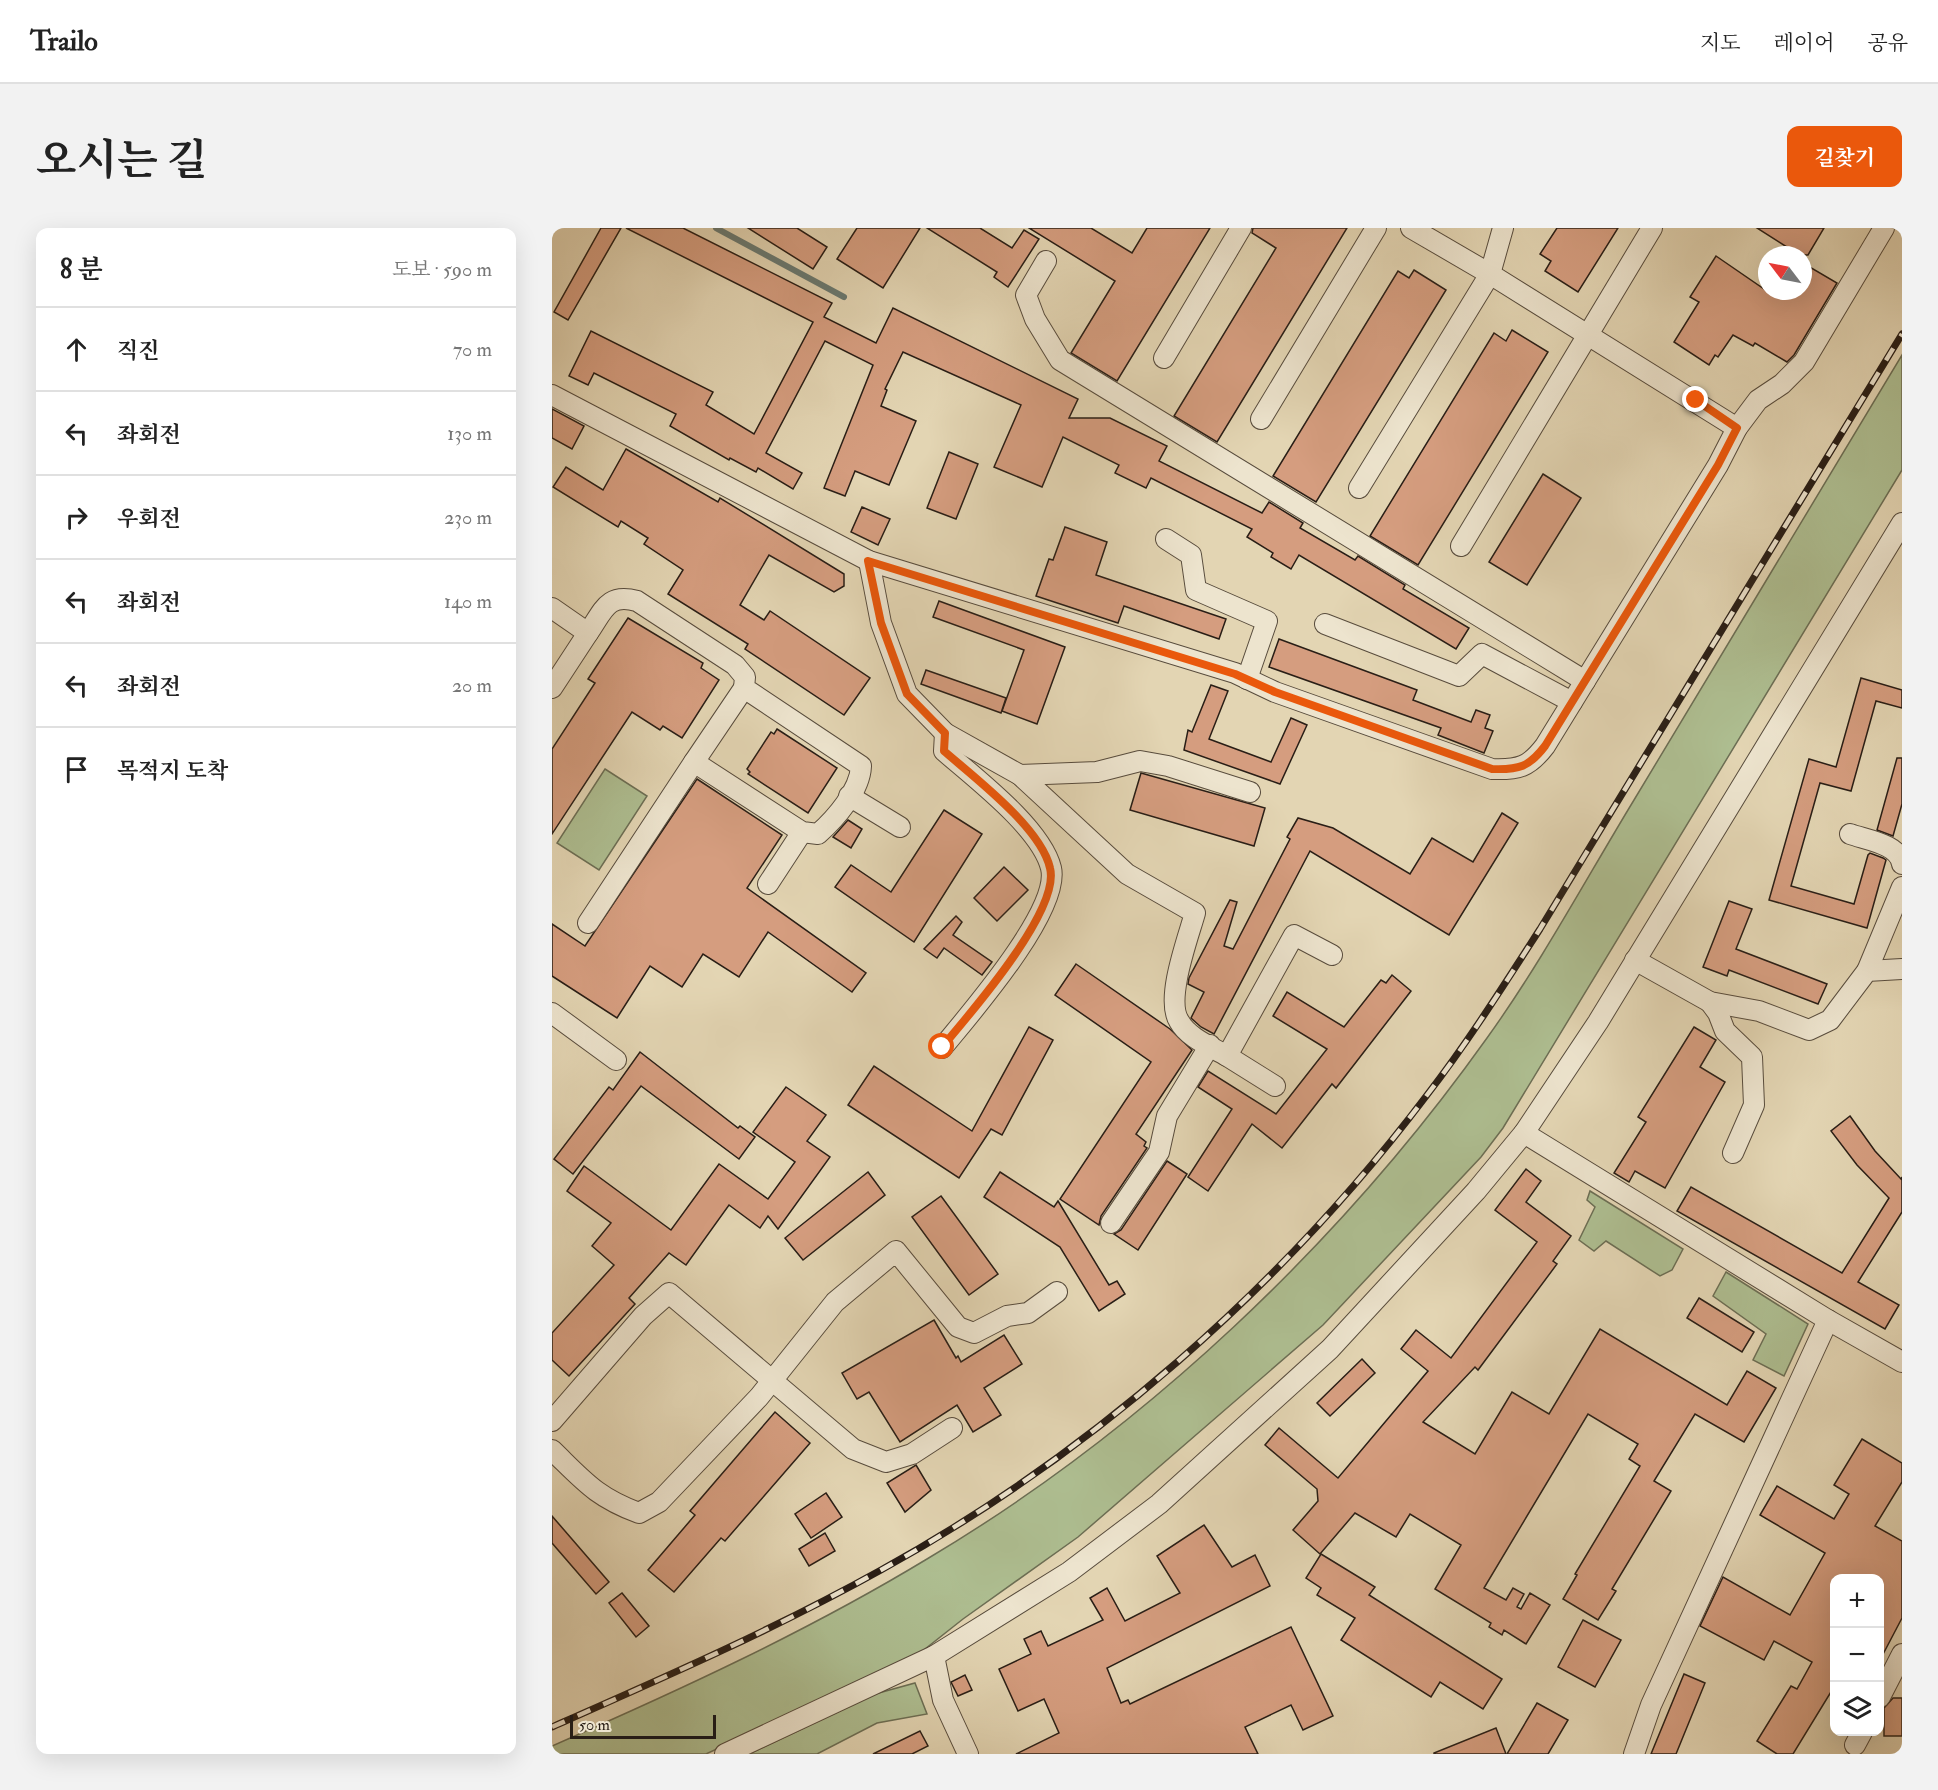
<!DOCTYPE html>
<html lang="ko">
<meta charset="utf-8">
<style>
body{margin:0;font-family:"IM FELL Double Pica","Noto Serif KR",serif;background:#f2f2f2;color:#222}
.controls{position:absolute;right:18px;bottom:18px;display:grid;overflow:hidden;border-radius:12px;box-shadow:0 6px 24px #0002}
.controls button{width:54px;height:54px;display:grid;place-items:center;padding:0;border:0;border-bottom:2px solid #e0e0e0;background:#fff;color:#222;font:30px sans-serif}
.compass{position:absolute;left:1206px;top:18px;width:54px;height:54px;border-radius:50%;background:#fff;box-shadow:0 6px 24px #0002;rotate:302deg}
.scale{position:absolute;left:18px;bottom:15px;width:146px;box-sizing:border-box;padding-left:6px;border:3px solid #291e16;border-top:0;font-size:16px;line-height:21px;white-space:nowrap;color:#291e16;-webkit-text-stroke:4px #ede4ce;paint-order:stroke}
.stop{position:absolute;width:18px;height:18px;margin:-14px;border:4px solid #ea580c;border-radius:50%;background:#fff}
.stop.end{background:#ea580c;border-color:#fff;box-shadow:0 2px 6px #0008}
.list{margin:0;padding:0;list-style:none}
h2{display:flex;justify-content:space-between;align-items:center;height:78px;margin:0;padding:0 24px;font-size:26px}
h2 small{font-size:20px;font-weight:400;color:#767676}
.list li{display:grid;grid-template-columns:39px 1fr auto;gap:18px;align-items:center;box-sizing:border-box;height:84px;padding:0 24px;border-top:2px solid #e0e0e0}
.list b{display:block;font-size:22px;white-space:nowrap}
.list em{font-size:20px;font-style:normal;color:#767676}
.icon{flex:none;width:33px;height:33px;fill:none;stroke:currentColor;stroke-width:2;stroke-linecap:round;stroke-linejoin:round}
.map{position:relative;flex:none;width:1350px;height:1526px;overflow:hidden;border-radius:12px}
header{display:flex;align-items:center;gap:36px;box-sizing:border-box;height:84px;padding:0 30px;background:#fff;border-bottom:2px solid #e0e0e0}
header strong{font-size:28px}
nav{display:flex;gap:33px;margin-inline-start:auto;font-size:21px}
.intro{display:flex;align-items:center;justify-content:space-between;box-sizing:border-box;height:144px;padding:0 36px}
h1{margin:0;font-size:42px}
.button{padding:15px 27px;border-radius:12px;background:#ea580c;color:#fff;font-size:21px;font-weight:700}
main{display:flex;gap:36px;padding:0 36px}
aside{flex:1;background:#fff;border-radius:12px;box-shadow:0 6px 24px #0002}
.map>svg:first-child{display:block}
.green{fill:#aebe91;stroke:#6c6e54;stroke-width:1.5}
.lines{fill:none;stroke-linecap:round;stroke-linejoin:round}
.stream{stroke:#6a7a72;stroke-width:6}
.building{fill:#d59d7f;stroke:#291e16;stroke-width:1.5}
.minor-casing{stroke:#584c3d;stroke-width:22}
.minor{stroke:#ede4ce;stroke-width:20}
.rail-casing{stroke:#291e16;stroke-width:7}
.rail{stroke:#ede4ce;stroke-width:4.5;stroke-dasharray:14;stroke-linecap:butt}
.route{stroke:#ea580c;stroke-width:8}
</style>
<header>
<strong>Trailo</strong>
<nav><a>지도</a><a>레이어</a><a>공유</a></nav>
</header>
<div class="intro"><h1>오시는 길</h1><a class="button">길찾기</a></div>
<main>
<aside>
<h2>8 분<small>도보 · 590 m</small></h2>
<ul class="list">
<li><svg class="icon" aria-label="ahead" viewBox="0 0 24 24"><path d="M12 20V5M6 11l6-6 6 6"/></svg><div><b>직진</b></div><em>70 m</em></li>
<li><svg class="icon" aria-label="left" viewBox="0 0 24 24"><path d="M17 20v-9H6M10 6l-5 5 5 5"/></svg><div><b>좌회전</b></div><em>130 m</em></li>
<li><svg class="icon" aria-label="right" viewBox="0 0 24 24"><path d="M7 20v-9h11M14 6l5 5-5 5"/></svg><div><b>우회전</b></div><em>230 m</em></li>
<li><svg class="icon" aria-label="left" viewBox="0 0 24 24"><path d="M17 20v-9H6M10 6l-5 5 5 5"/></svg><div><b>좌회전</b></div><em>140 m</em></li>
<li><svg class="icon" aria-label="left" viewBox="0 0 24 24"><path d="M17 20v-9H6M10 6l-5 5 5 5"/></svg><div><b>좌회전</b></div><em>20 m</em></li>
<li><svg class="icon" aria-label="arrive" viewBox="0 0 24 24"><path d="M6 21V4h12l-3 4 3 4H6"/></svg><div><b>목적지 도착</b></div></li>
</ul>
</aside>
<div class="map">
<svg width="1350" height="1526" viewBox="0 0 1350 1526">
<rect width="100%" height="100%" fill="#e3d5b3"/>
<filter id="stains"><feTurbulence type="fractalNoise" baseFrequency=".00333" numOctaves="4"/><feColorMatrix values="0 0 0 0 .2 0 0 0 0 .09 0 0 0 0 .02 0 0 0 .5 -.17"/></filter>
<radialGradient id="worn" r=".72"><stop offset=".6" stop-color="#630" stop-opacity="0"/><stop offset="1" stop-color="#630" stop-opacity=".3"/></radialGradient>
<g class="green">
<path d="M1350,127V242L951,900L929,929L771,1097L526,1309L411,1391L359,1432L154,1526H0V1518C128,1462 256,1403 375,1331C592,1202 789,1015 935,810C989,735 1034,651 1082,572C1171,424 1261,275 1350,127Z"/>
<path d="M53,541L95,568L47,642L5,615Z"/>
<path d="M1038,963L1131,1021L1120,1042L1108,1048L1054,1013L1042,1023L1027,1012L1043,979L1035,972Z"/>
<path d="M1174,1044L1256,1096L1232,1148L1201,1132L1214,1106L1161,1068Z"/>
<path d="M363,1455L375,1486L325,1495L265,1526H197L323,1466Z"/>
</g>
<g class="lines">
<path class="stream" d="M164,0L292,69"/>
</g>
<g class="building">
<path d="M49,0H69L16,92L2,84Z"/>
<path d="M74,0H131L280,75L272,89L324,115L341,80L526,171L517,190H558L615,218L607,233L710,285L717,274L751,295L748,300L803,332L806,328L853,357L851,361L917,400L904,421L747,327L739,341L719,329L721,325L695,309L700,301L599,250L594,260L563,245L567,237L511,209L490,259L442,239L469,177L351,124L333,161L335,162L329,178L364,193L337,257L303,243L293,268L272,260L321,137L273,113L214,225L250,245L241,261L206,240L204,244L178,230L177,232L118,198L124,186L42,145L36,157L17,148L39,103L161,164L154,177L202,206L261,94Z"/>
<path d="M196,0H245L275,19L261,41Z"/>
<path d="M305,0H368L331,60L285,31Z"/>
<path d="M375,0H428L460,20L472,2L487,11L456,59L442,49L445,44Z"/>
<path d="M477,0H539L580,25L595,0H658L565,153L519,125L563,53Z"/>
<path d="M701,0H795L665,214L622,188L724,20L700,5Z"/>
<path d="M1005,0H1066L1026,64L993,43L999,33L988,26Z"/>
<path d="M1205,0H1272L1256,27H1231L1235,19Z"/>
<path d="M1164,28L1215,63H1251V35L1285,55L1242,127L1235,134L1203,115L1201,118L1181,107L1166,129L1163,127L1157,137L1122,114L1147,74L1138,69Z"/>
<path d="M862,42L894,62L764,274L721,248L846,43L857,50Z"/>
<path d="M960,102L996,124L866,337L818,308L942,105L954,113Z"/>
<path d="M0,181L32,198L20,221L0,210Z"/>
<path d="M74,221L166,274L168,270L292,346V358L282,364L217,327L188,377L212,392L218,383L318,450L292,487L193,421L196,416L116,366L131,342L92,316L96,310L69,293L66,299L1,259L14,239L51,262Z"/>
<path d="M397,224L426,236L404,291L375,280Z"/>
<path d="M991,246L1029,270L975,357L937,334Z"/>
<path d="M310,279L338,291L326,317L299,304Z"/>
<path d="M513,299L555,314L544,347L674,391L667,411L572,378L566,395L484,368L497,331L501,332Z"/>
<path d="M387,373L513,419L485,496L450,483L472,422L381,389Z"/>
<path d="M76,390L151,435L149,440L167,452L130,510L111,498L108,502L80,484L0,606V521L43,455L36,451Z"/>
<path d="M727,411L865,462L861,472L919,494L924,482L938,487L933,500L941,503L932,525L886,507L889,500L717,439Z"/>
<path d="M374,442L454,470L449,485L369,456Z"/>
<path d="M1309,450L1350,462V480L1324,473L1299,563L1268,555L1239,658L1302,676L1316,627L1318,625L1331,630L1334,632L1315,700L1217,672L1257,531L1284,539Z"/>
<path d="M659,457L676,463L657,511L719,534L739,490L755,497L728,556L632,522L636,502L640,504Z"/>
<path d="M225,501L285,540L256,585L196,546L198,544L195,541L219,504L222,506Z"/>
<path d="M1345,530H1350V576L1341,608L1325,602Z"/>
<path d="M589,545L713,580L702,618L578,582Z"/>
<path d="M145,551L230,607L195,660L314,745L300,764L216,704L187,749L151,726L130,759L98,738L65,790L0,748V696L33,718Z"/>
<path d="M392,582L430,606L362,714L283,659L299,637L339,664Z"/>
<path d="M950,585L966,595L897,707L758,623L662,806L649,799L639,790L652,764L636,756L637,750L678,672L685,674L672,718L681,721L738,611L735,609L746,590L781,600L858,646L880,610L921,634Z"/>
<path d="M296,592L310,601L299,620L281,609Z"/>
<path d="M452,639L476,662L445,693L422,670Z"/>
<path d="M1177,673L1200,681L1184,721L1275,756L1266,776L1177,742L1175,748L1151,739Z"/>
<path d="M404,688L410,694L401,707L440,734L430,747L392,720L385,730L372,721Z"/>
<path d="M524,736L618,801L640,822L584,906L594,914L592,918L595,920L549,988L547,997L508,971L599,834L503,767Z"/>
<path d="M840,747L859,763L784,860L780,856L730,920L700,896L656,963L636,949L680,881L646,859L656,843L724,886L775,821L721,788L735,764L792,799L829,752L834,755Z"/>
<path d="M477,799L501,812L450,907L439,901L407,950L296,877L322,838L420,903Z"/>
<path d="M1142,799L1164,812L1148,839L1173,854L1113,960L1083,943L1077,954L1062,945L1094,894L1086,889Z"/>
<path d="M88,824L186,900L188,898L203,909L187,931L89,858L21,946L2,931L57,859L61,862Z"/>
<path d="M234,859L274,887L255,913L278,929L226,1001L216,988L208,1000L177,977L134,1037L117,1025L77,1070L83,1076L17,1148L0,1132V1105L62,1037L40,1018L59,995L15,963L32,938L119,1002L167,936L216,971L243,934L201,904Z"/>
<path d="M1298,888L1323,923L1349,951L1350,949V984L1306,1054L1347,1077L1333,1101L1125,983L1139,959L1290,1045L1337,970L1305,937L1279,903Z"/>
<path d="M615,933L635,946L586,1022L562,1006L569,1002Z"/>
<path d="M974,941L989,953L974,974L1019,1008L1001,1033L1005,1036L926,1142L923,1139L871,1194L923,1226L960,1164L997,1186L1048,1101L1175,1177L1195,1143L1224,1160L1192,1214L1143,1186L1102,1253L1119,1263L1060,1361L1064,1363L1046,1392L1011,1371L1025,1347L1023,1346L1088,1238L1077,1231L1086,1216L1036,1186L932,1360L954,1372L961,1360L972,1366L965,1379L969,1381L978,1365L998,1377L974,1416L952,1402L950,1407L937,1399L939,1395L883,1361L909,1317L858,1286L844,1309L803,1285L768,1326L741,1302L766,1273L765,1261L713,1217L727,1200L786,1250L876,1143L849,1121L864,1102L899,1130L985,1014L943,982Z"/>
<path d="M316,944L333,967L251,1032L233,1010Z"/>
<path d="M448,944L502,979L506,973L557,1057L565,1053L573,1066L547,1083L508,1019L432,969Z"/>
<path d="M389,968L446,1046L417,1067L360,989Z"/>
<path d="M1147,1070L1202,1104L1190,1124L1135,1090Z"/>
<path d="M382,1092L404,1130L406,1128L409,1134L452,1107L470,1136L432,1160L449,1187L421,1204L405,1177L348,1214L317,1164L305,1171L290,1145Z"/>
<path d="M810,1131L823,1145L778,1188L765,1175Z"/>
<path d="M223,1184L258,1215L173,1313L169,1310L122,1364L96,1342L143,1287L138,1283Z"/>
<path d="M1310,1211L1350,1235V1254L1323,1298L1350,1313V1390L1328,1432V1350H1282V1459L1241,1526H1225L1205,1513L1239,1458L1245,1461L1260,1434L1222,1413L1212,1432L1148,1398L1171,1349L1238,1387L1273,1325L1208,1287L1225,1258L1282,1291L1297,1266L1282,1257Z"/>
<path d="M364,1237L379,1262L353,1284L335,1255Z"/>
<path d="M274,1265L290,1289L259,1310L243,1286Z"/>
<path d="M0,1288L57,1354L44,1366L0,1315Z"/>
<path d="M652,1297L680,1339L703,1327L718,1358L555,1440L569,1475L576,1472L578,1476L739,1399L781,1488L751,1502L739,1477L693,1499L706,1526H464L507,1505L492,1471L466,1483L447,1441L479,1426L472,1411L489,1403L496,1418L551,1392L538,1370L555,1360L573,1393L628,1365L605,1328Z"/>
<path d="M273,1305L283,1323L257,1338L247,1321Z"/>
<path d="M769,1326L823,1359L817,1367L950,1451L931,1481L888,1454L879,1469L789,1412L803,1390L765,1367L769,1360L754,1350Z"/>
<path d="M70,1365L97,1398L84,1409L57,1375Z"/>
<path d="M1031,1392L1069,1412L1043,1459L1006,1439Z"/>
<path d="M1132,1446L1153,1455L1124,1526H1099Z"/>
<path d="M413,1447L420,1462L406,1468L399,1454Z"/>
<path d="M1341,1470H1350V1508H1332V1480Z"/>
<path d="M985,1475L1016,1492L996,1526H955Z"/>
<path d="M944,1500L954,1526H882V1525Z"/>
<path d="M368,1503L376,1518L360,1526H321Z"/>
</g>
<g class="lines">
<g class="minor-casing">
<g id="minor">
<path d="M859,0L938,46L1185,200"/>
<path d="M494,33L474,67L483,91L508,132L1033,453"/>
<path d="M612,130L689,0"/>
<path d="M0,167L317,333L683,445L723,464L940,541C967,542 977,539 993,518L1166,237L1185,200L1206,172L1230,156L1252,134L1332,0"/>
<path d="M709,191L824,0"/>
<path d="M807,260L938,46L951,0"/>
<path d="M614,311L639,327L644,362L715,393L695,451"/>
<path d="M909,318L1100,0"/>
<path d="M317,333L329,395L355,466L393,505L468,547L545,544L588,533L616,538L698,564"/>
<path d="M0,380L36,405C52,382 55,365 85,373L183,437L193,449L192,460L309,538C308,563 283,591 266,606L250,604L142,534L36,695"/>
<path d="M773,396L907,448L930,426L1020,474"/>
<path d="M0,460L36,405"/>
<path d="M142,534L192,460"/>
<path d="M468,547L575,646L643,685C636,710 613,771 627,793C636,810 660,819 675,828L742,707L780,727"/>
<path d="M297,568L348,599"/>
<path d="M1298,606C1315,612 1347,616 1350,636"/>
<path d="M216,656L250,604"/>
<path d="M1083,732L1158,774L1207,783L1257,802L1278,792L1315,743L1350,741"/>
<path d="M1315,743L1350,659"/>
<path d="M1158,774L1166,785L1173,803L1200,829L1202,877L1181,925"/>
<path d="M0,785L64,832"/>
<path d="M390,820C417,787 509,682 499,640C489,600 423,550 392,523L393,505"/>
<path d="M675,828L723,858"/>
<path d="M972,905L1276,1092L1350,1134"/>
<path d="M559,995L607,924L615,888L658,817"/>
<path d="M0,1193L91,1088L117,1065L301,1221L334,1234L360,1226L400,1200"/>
<path d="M0,1222C32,1253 44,1269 87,1285L107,1274L207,1169L283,1074L344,1023L406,1099L422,1105L455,1088L476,1085L505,1064"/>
<path d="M382,1428L391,1472L416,1526"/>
<path d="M1328,1469L1350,1426"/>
<path d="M1303,1517L1310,1504"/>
<path d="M173,1526L382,1428L517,1344L607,1276L778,1121L924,963L972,905L1046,794L1350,295"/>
<path d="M1082,1526L1099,1477L1276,1092"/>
</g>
</g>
<use href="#minor" class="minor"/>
<g class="rail-casing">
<path id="rail" d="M0,1499C111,1450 223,1401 329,1342C538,1227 731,1058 875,867C916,814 952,757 988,701L1350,106"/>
</g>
<use href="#rail" class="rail"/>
</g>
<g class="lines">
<path class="route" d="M390,819C417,787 509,682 498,640C489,600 423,550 392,523L393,505L355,466L329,395L316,333L683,446L723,464L940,541C967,542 977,539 993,518L1166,237L1185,200L1144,172"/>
</g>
<rect width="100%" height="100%" filter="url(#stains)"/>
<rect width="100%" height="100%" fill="url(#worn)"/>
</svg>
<div class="controls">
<button>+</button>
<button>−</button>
<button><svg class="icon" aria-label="layers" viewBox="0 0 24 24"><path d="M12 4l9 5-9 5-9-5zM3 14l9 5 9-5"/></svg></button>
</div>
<svg class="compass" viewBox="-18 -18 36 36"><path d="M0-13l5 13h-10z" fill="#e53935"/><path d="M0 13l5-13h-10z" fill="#767676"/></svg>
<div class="scale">50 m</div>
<div class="stop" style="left:390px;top:819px"></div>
<div class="stop end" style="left:1144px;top:172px"></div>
</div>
</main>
